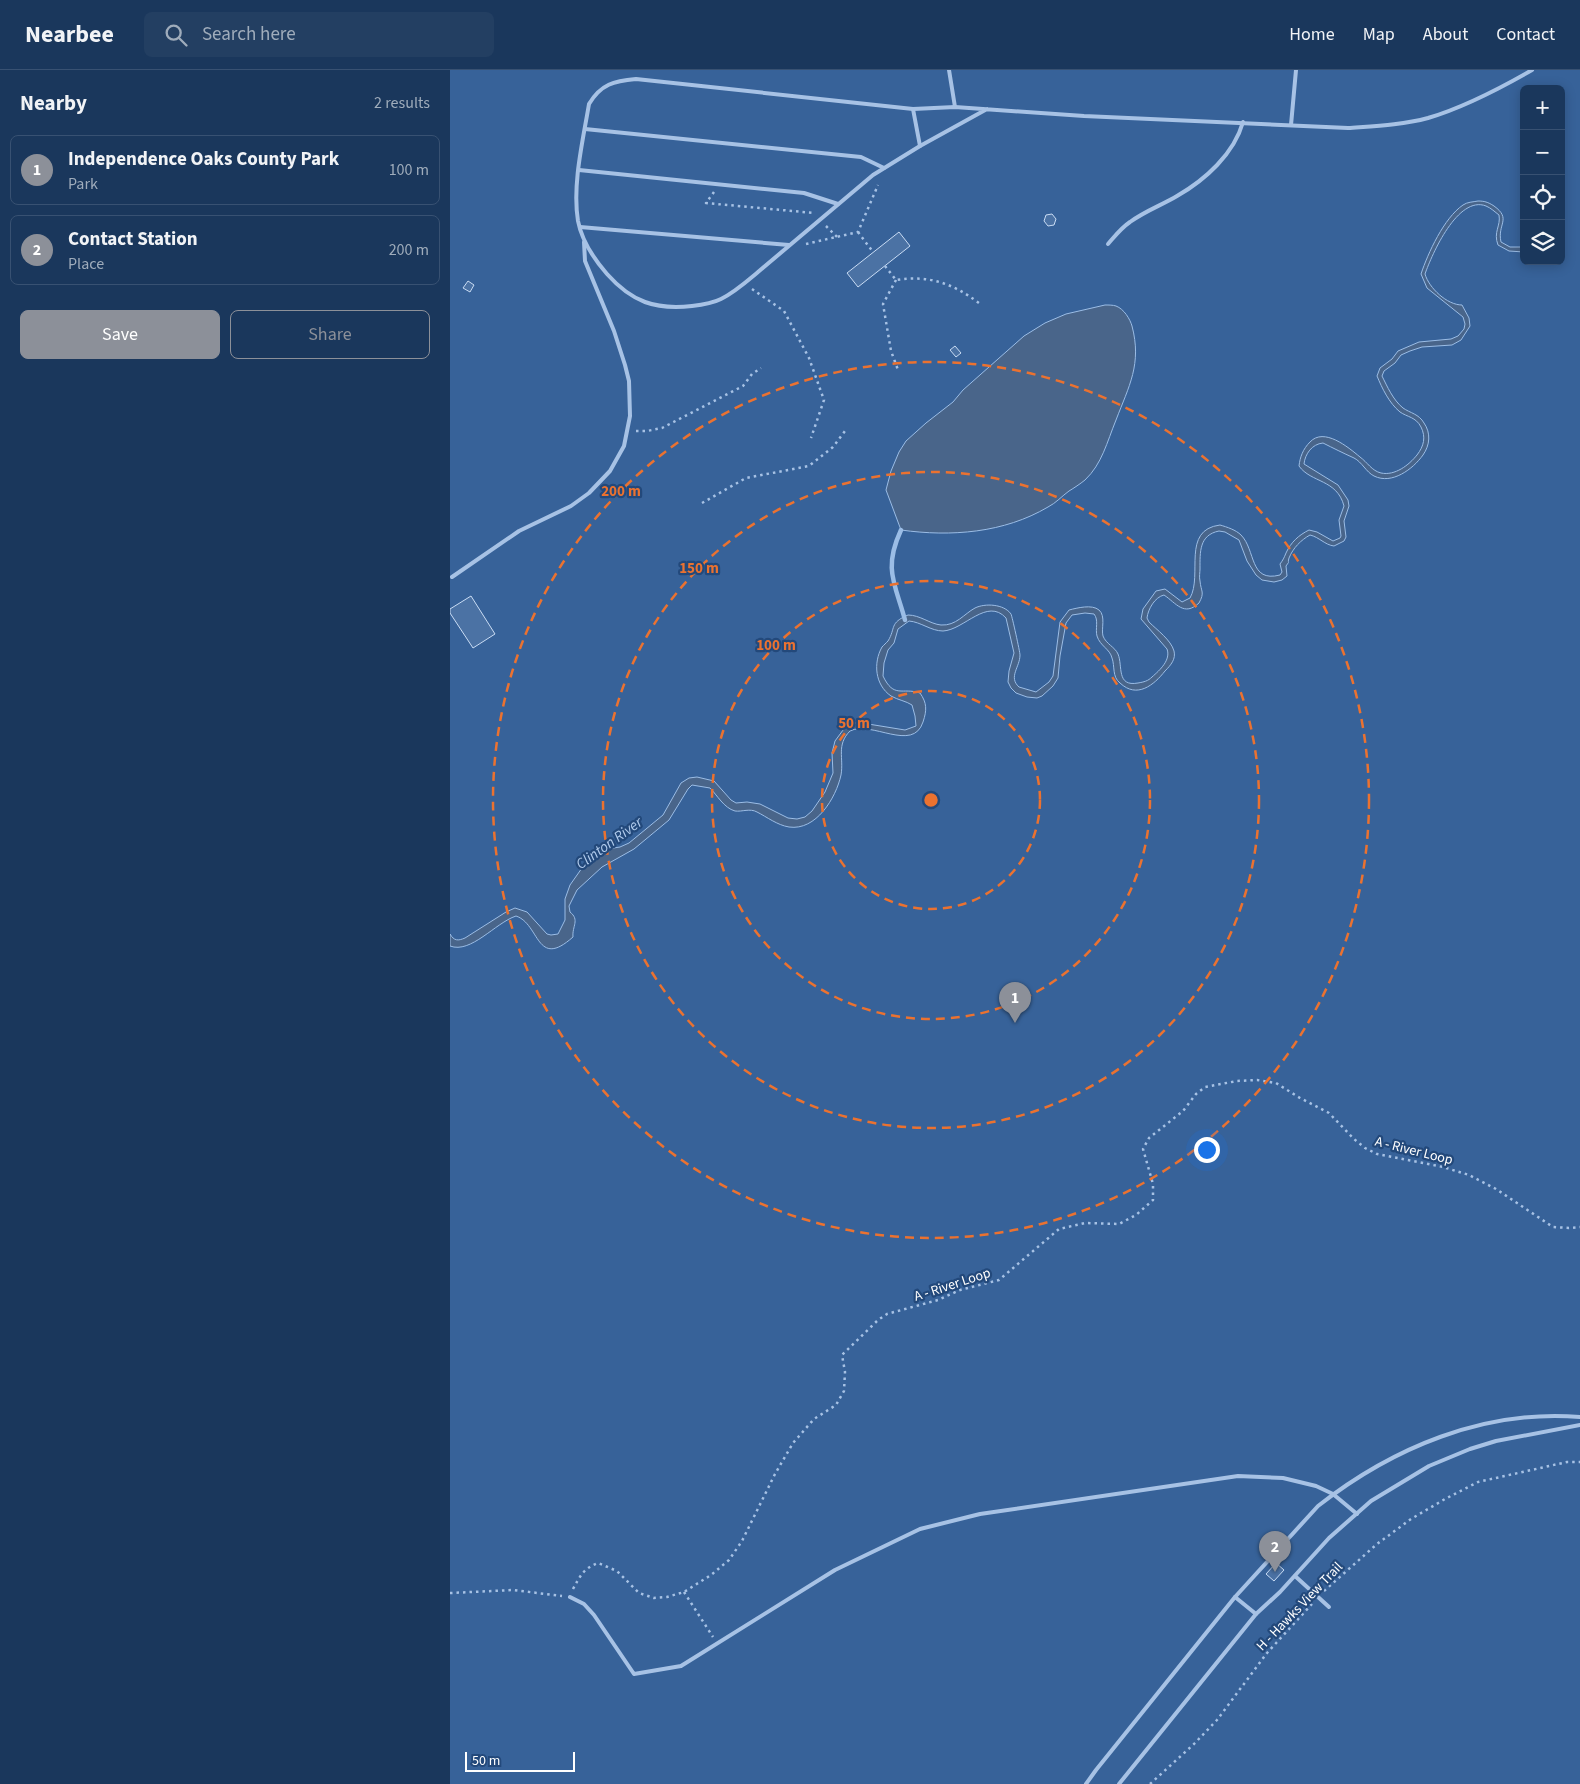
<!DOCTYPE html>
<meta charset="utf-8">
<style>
body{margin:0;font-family:"Source Sans 3",sans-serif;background:#233f62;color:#f1f3f6}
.controls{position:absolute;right:15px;top:15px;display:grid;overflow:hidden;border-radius:8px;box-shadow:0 2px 12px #0003}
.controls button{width:45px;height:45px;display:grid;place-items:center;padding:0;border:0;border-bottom:1px solid #385172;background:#1a375c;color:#f1f3f6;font:25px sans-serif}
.scale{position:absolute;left:15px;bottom:12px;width:110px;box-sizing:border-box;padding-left:5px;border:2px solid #fff;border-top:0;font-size:14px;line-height:18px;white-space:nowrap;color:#fff;-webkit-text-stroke:4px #23497b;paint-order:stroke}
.you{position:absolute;left:756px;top:1079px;width:18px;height:18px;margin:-12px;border:4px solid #fff;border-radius:50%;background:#1a73e8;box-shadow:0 0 0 8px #1a73e833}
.badge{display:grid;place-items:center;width:32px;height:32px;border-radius:50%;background:#8c9099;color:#fff;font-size:16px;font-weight:700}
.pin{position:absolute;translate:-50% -41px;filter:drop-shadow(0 1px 2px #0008)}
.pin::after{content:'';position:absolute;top:26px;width:18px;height:15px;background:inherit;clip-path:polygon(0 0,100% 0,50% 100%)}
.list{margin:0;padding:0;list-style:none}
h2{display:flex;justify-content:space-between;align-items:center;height:65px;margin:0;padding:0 20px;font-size:21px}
h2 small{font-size:16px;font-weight:400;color:#9facbb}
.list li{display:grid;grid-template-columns:32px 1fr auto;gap:15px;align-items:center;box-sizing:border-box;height:70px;margin:0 10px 10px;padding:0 10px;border:1px solid #385172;border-radius:8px}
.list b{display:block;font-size:19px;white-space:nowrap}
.list p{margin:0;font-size:16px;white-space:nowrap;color:#9facbb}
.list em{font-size:16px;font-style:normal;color:#9facbb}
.actions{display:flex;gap:10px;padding:15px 20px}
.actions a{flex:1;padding:11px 0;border:1px solid #8c9099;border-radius:8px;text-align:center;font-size:18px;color:#8c9099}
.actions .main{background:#8c9099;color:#fff}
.icon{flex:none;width:28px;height:28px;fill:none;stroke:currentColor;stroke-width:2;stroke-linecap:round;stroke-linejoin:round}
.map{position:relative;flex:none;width:1130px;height:1714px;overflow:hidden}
header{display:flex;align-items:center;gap:30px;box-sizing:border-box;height:70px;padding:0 25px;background:#1a375c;border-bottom:1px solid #385172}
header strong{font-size:24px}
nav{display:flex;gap:28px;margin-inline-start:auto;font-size:18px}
.search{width:350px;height:45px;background:#233f62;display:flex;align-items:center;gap:12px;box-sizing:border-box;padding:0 18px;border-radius:8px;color:#9facbb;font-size:19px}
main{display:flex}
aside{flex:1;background:#1a375c}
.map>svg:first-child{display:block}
.green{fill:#376299;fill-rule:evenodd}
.water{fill:#49658a;stroke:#9bbde6}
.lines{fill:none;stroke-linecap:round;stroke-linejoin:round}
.stream{stroke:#9bbde6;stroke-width:4.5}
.building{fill:#4b72a4;stroke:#c9dcf4}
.path{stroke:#a7c2e5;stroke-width:2.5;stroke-dasharray:2.5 4;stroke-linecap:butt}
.lane{stroke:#a7c2e5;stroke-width:4}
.ring{fill:none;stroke:#eb7230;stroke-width:2.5;stroke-dasharray:9 6}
.labels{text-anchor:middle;stroke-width:4.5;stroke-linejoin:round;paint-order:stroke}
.street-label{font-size:14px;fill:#fff;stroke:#23497b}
.water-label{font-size:15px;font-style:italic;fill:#b2cced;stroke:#23497b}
.centre{fill:#eb7230;stroke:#23497b;stroke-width:2.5}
.ring-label{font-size:15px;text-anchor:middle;font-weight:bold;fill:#eb7230;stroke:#23497b;stroke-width:4.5;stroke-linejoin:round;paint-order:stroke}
</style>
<header>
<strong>Nearbee</strong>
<div class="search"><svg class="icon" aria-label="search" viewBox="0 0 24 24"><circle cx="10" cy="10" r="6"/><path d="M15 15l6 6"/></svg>Search here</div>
<nav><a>Home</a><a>Map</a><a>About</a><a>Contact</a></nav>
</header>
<main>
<aside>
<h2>Nearby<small>2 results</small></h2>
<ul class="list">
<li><span class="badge">1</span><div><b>Independence Oaks County Park</b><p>Park</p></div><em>100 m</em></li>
<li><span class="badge">2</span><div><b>Contact Station</b><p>Place</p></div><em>200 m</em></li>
</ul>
<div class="actions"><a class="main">Save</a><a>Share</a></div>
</aside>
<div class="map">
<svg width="1130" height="1714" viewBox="0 0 1130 1714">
<rect width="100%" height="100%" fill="#23497b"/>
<path class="green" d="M0,0H1130V1714H0ZM1074,19H1111V191H1074Z"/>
<g class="water">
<path d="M1028,131C1034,131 1038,132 1044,136C1062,149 1047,154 1051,172L1060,177H1074V182L1059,181L1048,175C1043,162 1051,156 1049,145C1045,142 1041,138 1036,136C1008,125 982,184 975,204C979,218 997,235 1012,235L1019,248L1020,256L1011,270L1002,275L972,277L960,281L951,285L945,293L934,301L932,306C937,316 943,330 953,338C960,343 969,344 974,353C981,363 980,375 973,385C963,399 942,415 924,406C916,402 912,392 904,388C893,383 883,378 873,373C862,374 855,384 854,394L888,415L898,430L899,436L894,451L896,467L894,471L884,476C875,475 869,467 860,465C851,470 843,478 839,488C837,495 841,489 836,496L837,506L832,510L824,512L812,510L806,505L797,491L789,470L775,462L769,461C749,465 750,482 750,499C750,502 749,507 750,511C751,522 755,522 749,533C734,547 726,533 714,525C705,527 698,539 697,548L699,552C707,560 721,570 724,581C726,589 721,595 715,601C704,615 687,629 670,613C662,607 665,596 662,588C660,579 650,576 647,566C645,559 649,550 644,544L635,543L622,545L616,553L610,586L608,608L603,616L592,626L587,628L577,627L566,623L561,618L558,612L559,601L564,583L556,548C537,527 514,560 493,561C481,561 471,552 459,551L448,559L444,573L438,580L434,593L433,606C444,629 452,617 470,623C477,633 477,640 473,652C463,683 421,650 400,661C386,675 394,688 391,705C386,728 366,761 339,757C327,755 317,747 307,742C300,738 292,742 285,741C274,738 267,725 260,718L242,715L238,719L219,750L184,779L152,797L127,820L119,836L120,842C130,850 122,856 123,867C86,900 90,854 66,846C45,853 21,884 0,876V864C4,871 8,871 15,868L56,842L65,838L77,842L97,864L101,865L108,864L115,850V829L120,815L132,798L157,779L170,777L179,773L213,745L231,713L239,708L247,707L264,711L281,730L286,733L297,732L310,734L338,748L347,749L355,747L362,741L375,722L383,703L382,683L385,671L396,656L402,653H412L455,660L466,656L465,646L462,635C456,631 448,630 441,626C425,615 423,593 432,577C433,576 437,572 438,571C446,558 439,553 458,545C470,545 480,554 491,555C506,556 514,544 525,538C535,533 554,534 561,544C562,546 570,582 570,585C570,597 558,607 569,617L586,622L599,612L603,606L610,552L619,540C627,538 642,534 649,540C656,546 651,559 653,566C656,574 665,577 668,584C673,596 666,617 688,613C694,612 698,611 702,607C710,600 721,590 717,579L691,549L693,539L706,521L715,519L732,532L740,528C753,505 731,460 770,455C777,457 786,460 791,465C806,480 799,513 830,505L832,502L830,494C833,490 834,488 836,483C841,472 849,465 859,460L867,462L883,471L890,468L891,466L889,450L894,436C887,409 861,413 849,396C850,387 853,379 860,372C874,357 898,377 910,387C917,392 922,401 931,403C945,406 959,395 967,385C974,376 976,367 971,357C966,347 957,347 950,342C939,333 932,318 927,306L930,298L942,289L948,281L969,272L1001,269L1008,266L1014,259L1015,254L1013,247L977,218L971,204C978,183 994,148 1013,135C1017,132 1023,132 1028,131Z"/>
<path d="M655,235C659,235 663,235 666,236C674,239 680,249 682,256C692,294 679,316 666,350C657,372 652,394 635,410C630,414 624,418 619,421C612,426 606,433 598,437C554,463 501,467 451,460L436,420L441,401L449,382L456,371L476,353L503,332L513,320L574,266L595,253L616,244Z"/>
</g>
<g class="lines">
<path class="stream" d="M451,460C433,499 445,513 455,550"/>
</g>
<g class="building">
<path d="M602,144L606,149L604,155L598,156L594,151L596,145Z"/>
<path d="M449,162L460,176L408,217L397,203Z"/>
<path d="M18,211L24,215L20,222L13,218Z"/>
<path d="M505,276L511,283L506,287L500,280Z"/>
<path d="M21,526L45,564L23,578L0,543V539Z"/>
<path d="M826,1493L834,1500L824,1511L816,1504Z"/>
</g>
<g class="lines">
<g class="path">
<path d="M264,122L256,133L364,143"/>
<path d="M376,156L387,167"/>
<path d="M408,162L423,182"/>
<path d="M356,174L408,162L428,115"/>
<path d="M435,196L446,210C479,205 502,213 529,233"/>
<path d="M446,210L433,234L441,281L448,300"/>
<path d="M302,219L334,241L359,288L374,330L361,368"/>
<path d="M186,361H197L212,358L293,316L302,304L311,298"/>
<path d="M252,433L296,408L359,396L383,377L395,361"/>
<path d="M123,1519C130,1506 134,1498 148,1493L167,1501L189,1523L204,1528L217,1527L234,1522L261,1505L279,1490L292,1471L325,1404L343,1373L364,1349L386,1335L394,1321L395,1302L392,1285L428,1250L437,1244L488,1230L510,1220L549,1210L609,1159L635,1153L669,1154L686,1145L703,1130V1114L693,1079L699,1068L733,1041L746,1024L755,1017L787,1011L807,1010L826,1013L850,1028L879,1043L904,1069L915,1078L927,1084L993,1097L1019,1105L1046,1119L1103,1157L1119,1158L1130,1157"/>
<path d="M874,1521L927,1474L961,1449L995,1429L1028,1412L1117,1392H1130"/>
<path d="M234,1522L263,1567"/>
<path d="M0,1523L63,1520L112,1526"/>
<path d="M700,1714L744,1674L767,1650L817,1583L862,1534"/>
</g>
<g class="lane">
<path d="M499,0L505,37"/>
<path d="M463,39L470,76"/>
<path d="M537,39L470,76L423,105L308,202C296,212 285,222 271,229C263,233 251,235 242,236C205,240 182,232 157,204C144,189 132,172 128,151C122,115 133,70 139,34C151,14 164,11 186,9L463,39L505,37L634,46L898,58C925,56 952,55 978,48C1015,37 1049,19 1082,0"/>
<path d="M841,55L846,0"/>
<path d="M135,59L411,87L434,98"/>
<path d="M129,100L354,123L388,134"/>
<path d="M130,157L339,175"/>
<path d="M658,174C665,166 671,158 680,152C695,141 712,135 727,126C755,110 784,84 793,52"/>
<path d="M2,507L69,461L121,436L139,423L160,401L174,376L180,346L179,311L175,295L164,261L135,191L134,172"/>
<path d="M845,1506L879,1537"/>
<path d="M120,1527L134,1534L144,1545L184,1604L231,1596L385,1500L470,1459L530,1444L788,1406L833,1408L866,1416L883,1424L907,1444"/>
<path d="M785,1527L806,1544"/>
<path d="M636,1714L646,1700L785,1527L868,1436C942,1378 1034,1339 1130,1347"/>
<path d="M669,1714L806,1544L830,1522L879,1468L921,1431L979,1396L1020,1379L1046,1371L1130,1355"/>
</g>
</g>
<g class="ring">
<circle cx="481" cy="730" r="109"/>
<circle cx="481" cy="730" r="219"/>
<circle cx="481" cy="730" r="328"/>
<circle cx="481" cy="730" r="438"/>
</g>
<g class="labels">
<g class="street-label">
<text transform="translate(964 1080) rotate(14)" y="5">A - River Loop</text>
<text transform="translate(502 1214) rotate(-18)" y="5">A - River Loop</text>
<text transform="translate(849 1536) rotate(-46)" y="5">H - Hawks View Trail</text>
</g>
<g class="water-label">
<text transform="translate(159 773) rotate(-36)" y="5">Clinton River</text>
</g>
</g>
<circle cx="481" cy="730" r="8" class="centre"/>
<g class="ring-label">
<text x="171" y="426">200 m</text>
<text x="249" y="503">150 m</text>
<text x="326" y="580">100 m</text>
<text x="404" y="658">50 m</text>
</g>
</svg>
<div class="controls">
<button>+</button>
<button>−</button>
<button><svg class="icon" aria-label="locate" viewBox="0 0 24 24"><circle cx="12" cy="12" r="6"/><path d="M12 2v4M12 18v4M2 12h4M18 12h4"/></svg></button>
<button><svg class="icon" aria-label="layers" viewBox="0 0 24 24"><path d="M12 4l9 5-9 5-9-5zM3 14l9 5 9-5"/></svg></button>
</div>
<div class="scale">50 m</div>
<div class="you"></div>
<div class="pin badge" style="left:565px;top:953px">1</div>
<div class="pin badge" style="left:825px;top:1502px">2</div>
</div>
</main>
